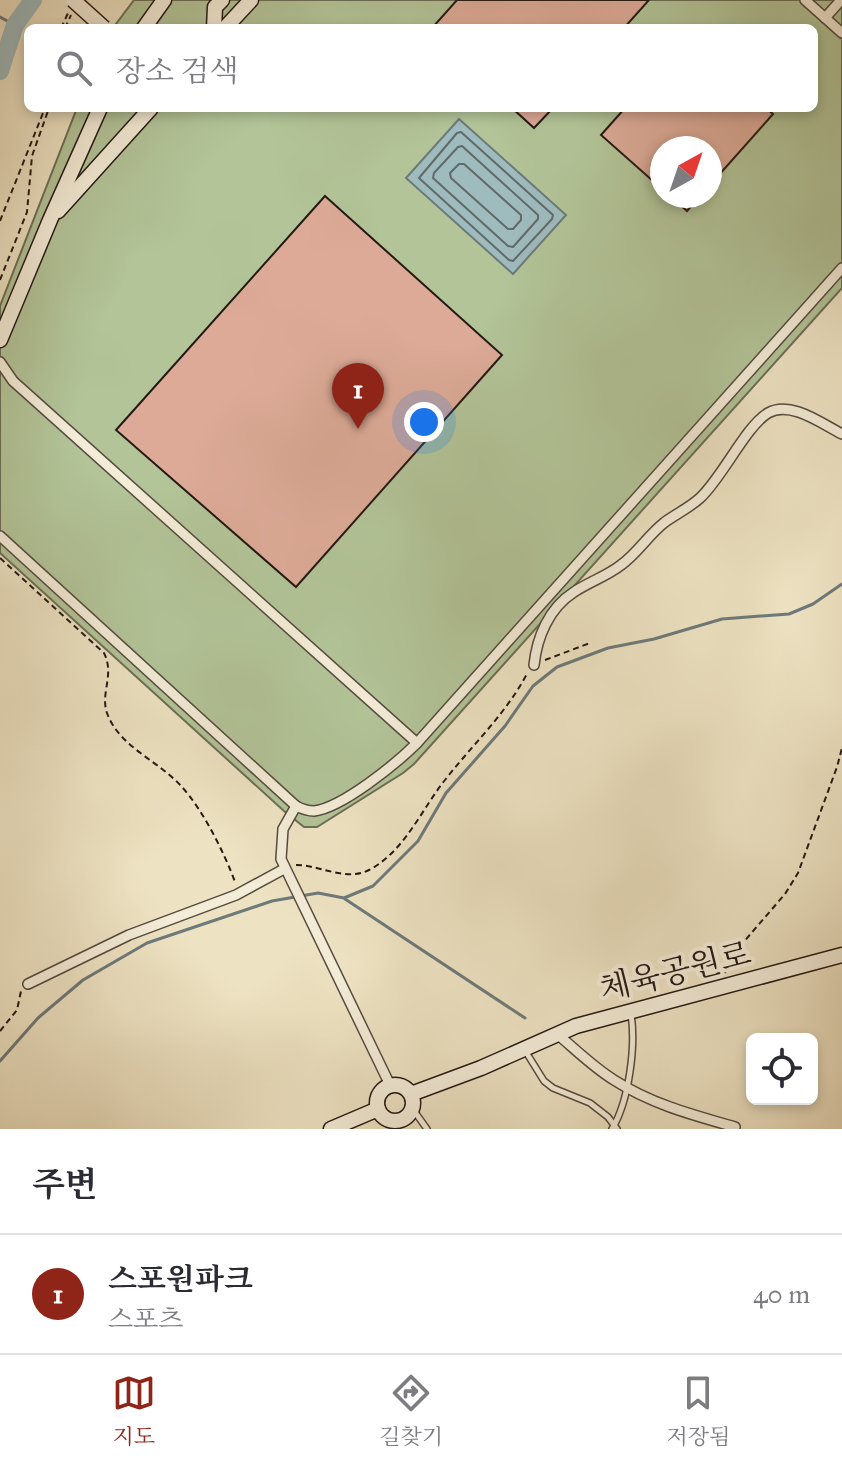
<!DOCTYPE html>
<html lang="ko">
<meta charset="utf-8">
<style>
body{margin:0;font-family:"IM FELL Great Primer","Noto Serif KR",serif;background:#f2f2f3;color:#2b2b33}
.controls{position:absolute;right:24px;bottom:24px;display:grid;overflow:hidden;border-radius:12px;box-shadow:0 4px 12px #0003}
.controls button{width:72px;height:72px;display:grid;place-items:center;padding:0;border:0;border-bottom:2px solid #e1e1e2;background:#fff;color:#2b2b33;font:40px sans-serif}
.compass{position:absolute;left:650px;top:136px;width:72px;height:72px;border-radius:50%;background:#fff;box-shadow:0 4px 12px #0003;rotate:40deg}
.you{position:absolute;left:424px;top:422px;width:28px;height:28px;margin:-20px;border:6px solid #fff;border-radius:50%;background:#1a73e8;box-shadow:0 0 0 12px #1a73e833}
.badge{display:grid;place-items:center;width:52px;height:52px;border-radius:50%;background:#8f2418;color:#fff;font-size:26px;font-weight:700}
.pin{position:absolute;translate:-50% -66px;filter:drop-shadow(0 2px 4px #0008)}
.pin::after{content:'';position:absolute;top:42px;width:28px;height:24px;background:inherit;clip-path:polygon(0 0,100% 0,50% 100%)}
.list{margin:0;padding:0;list-style:none}
h2{display:flex;justify-content:space-between;align-items:center;height:104px;margin:0;padding:0 32px;font-size:34px}
h2 small{font-size:26px;font-weight:400;color:#7c7c81}
.list li{display:grid;grid-template-columns:52px 1fr auto;gap:24px;align-items:center;box-sizing:border-box;height:120px;padding:0 32px;border-top:2px solid #e1e1e2}
.list b{display:block;font-size:30px;white-space:nowrap}
.list p{margin:0;font-size:26px;white-space:nowrap;color:#7c7c81}
.list em{font-size:26px;font-style:normal;color:#7c7c81}
.icon{flex:none;width:44px;height:44px;fill:none;stroke:currentColor;stroke-width:2;stroke-linecap:round;stroke-linejoin:round}
.map{position:relative;flex:none;width:842px;height:1129px;overflow:hidden}
.search{position:absolute;background:#fff;box-shadow:0 4px 12px #0003;left:24px;right:24px;top:24px;height:88px;display:flex;align-items:center;gap:20px;box-sizing:border-box;padding:0 28px;border-radius:12px;color:#7c7c81;font-size:30px}
.sheet{height:224px;background:#fff}
nav{display:flex;justify-content:space-around;align-items:center;box-sizing:border-box;height:112px;border-top:2px solid #e1e1e2;background:#fff;font-size:22px;color:#7c7c81}
nav a{display:grid;justify-items:center;gap:4px}
nav .on{color:#8f2418}
.map>svg:first-child{display:block}
.green{fill:#b2c498;stroke:#6b6e56;stroke-width:2;fill-rule:evenodd}
.water{fill:#9ebbbe;stroke:#6d7a7a;stroke-width:2}
.lines{fill:none;stroke-linecap:round;stroke-linejoin:round}
.shore{stroke:#616a69;stroke-width:2}
.stream{stroke:#6d7a7a;stroke-width:3}
.river{stroke:#9ebbbe;stroke-width:18}
.building{fill:#dcaa97;stroke:#241914;stroke-width:2}
.lane-casing{stroke:#564b40;stroke-width:8}
.street-casing{stroke:#564b40;stroke-width:12}
.secondary-casing{stroke:#241914;stroke-width:17}
.path{stroke:#241914;stroke-width:2;stroke-dasharray:6 4;stroke-linecap:butt}
.lane{stroke:#f3ecd7;stroke-width:5}
.street{stroke:#f3ecd7;stroke-width:9}
.secondary{stroke:#f3ecd7;stroke-width:14}
.secondary-bridge-casing{stroke:#241914;stroke-width:17;stroke-linecap:butt}
.secondary-bridge{stroke:#f3ecd7;stroke-width:14}
.labels{text-anchor:middle;stroke-width:8;stroke-linejoin:round;paint-order:stroke}
.street-label{font-size:32px;fill:#241914;stroke:#f3ecd7}
</style>
<div class="map">
<svg width="842" height="1129" viewBox="0 0 842 1129">
<rect width="100%" height="100%" fill="#ede2c2"/>
<filter id="stains"><feTurbulence type="fractalNoise" baseFrequency=".0025" numOctaves="4"/><feColorMatrix values="0 0 0 0 .2 0 0 0 0 .09 0 0 0 0 .02 0 0 0 .5 -.17"/></filter>
<radialGradient id="worn" r=".72"><stop offset=".6" stop-color="#630" stop-opacity="0"/><stop offset="1" stop-color="#630" stop-opacity=".3"/></radialGradient>
<path class="green" d="M134,0H842V288L414,764L403,773L317,827H304L284,811L0,553V306L77,108H814V28H113ZM662,148H710V196H662Z"/>
<path class="water" d="M459,119L566,215L513,274L406,178Z"/>
<g class="lines">
<g class="shore">
<path d="M461,132L553,215L552,219L513,261L509,260L419,178L457,133Z"/>
<path d="M462,146L538,215V219L513,247L508,246L433,178L434,173L458,147Z"/>
<path d="M459,164H464L521,215V220L513,229H508L451,178L450,173Z"/>
</g>
<g class="stream">
<path d="M0,17L15,25"/>
<path d="M345,899L525,1018"/>
<path d="M0,1061L38,1018L83,980L147,943L272,901L318,893L344,898L373,886L418,841L446,793L505,726L533,686L557,667L608,648L654,639L722,619L789,614L813,604L842,584"/>
</g>
<path class="river" d="M0,71L15,25L33,0"/>
</g>
<g class="building">
<path d="M457,0H649L624,28H432Z"/>
<path d="M512,108H553L534,128Z"/>
<path d="M625,108H766L773,114L710,185V148H662V189L601,135Z"/>
<path d="M325,196L502,355L296,587L116,430Z"/>
<path d="M670,196H700L687,211Z"/>
</g>
<g class="lines">
<g class="lane-casing">
<g id="lane">
<path d="M526,1052L544,1081L553,1088L590,1103L608,1117L617,1129"/>
<path d="M412,1108L427,1129"/>
<path d="M612,1129C629,1101 636,1046 631,1014"/>
</g>
</g>
<g class="street-casing">
<g id="street">
<path d="M805,0L842,33"/>
<path d="M825,18L841,0"/>
<path d="M0,362L13,381L417,743"/>
<path d="M0,536L296,806C302,809 307,811 314,811C342,808 397,763 417,743L842,268"/>
<path d="M534,665C537,637 549,608 574,592C589,582 607,576 621,565C638,553 648,535 665,522C676,514 689,508 700,498C722,478 746,426 768,413C791,400 822,424 842,434"/>
<path d="M296,806L283,829L281,859L390,1085"/>
<path d="M28,984L129,935L236,895L284,869"/>
<path d="M556,1033C575,1049 593,1067 614,1080C651,1104 693,1115 735,1127"/>
</g>
</g>
<g class="secondary-casing">
<g id="secondary">
<path d="M144,28L164,0"/>
<path d="M214,28L215,7L222,0"/>
<path d="M225,28L251,0"/>
<path d="M58,211L151,108"/>
<path d="M0,340L50,220L100,108"/>
<circle cx="395" cy="1103" r="18"/>
<path d="M411,1094L481,1068L576,1026L842,955"/>
<path d="M331,1129L378,1109"/>
</g>
</g>
<g class="path">
<path d="M61,28L69,11"/>
<path d="M65,28L71,15"/>
<path d="M0,221L45,108"/>
<path d="M0,280L27,212L32,156L49,108"/>
<path d="M0,558L104,653C115,675 100,693 107,713C119,747 159,761 181,786C202,808 225,854 235,882"/>
<path d="M545,660L590,643"/>
<path d="M296,865C320,865 346,882 369,870C405,851 421,810 445,780C473,744 506,714 528,672"/>
<path d="M725,973L735,952L785,894L798,873L837,767L842,748"/>
<path d="M0,1031L17,1010L21,991"/>
</g>
<use href="#lane" class="lane"/>
<use href="#street" class="street"/>
<use href="#secondary" class="secondary"/>
<g class="secondary-bridge-casing">
<path id="secondary-bridge" d="M73,0L104,28"/>
</g>
<use href="#secondary-bridge" class="secondary-bridge"/>
</g>
<g class="labels">
<g class="street-label">
<text transform="translate(675 971) rotate(-14)" y="11">체육공원로</text>
</g>
</g>
<rect width="100%" height="100%" filter="url(#stains)"/>
<rect width="100%" height="100%" fill="url(#worn)"/>
</svg>
<div class="controls">
<button><svg class="icon" aria-label="locate" viewBox="0 0 24 24"><circle cx="12" cy="12" r="6"/><path d="M12 2v4M12 18v4M2 12h4M18 12h4"/></svg></button>
</div>
<svg class="compass" viewBox="-18 -18 36 36"><path d="M0-13l5 13h-10z" fill="#e53935"/><path d="M0 13l5-13h-10z" fill="#7c7c81"/></svg>
<div class="you"></div>
<div class="pin badge" style="left:358px;top:429px">1</div>
<div class="search"><svg class="icon" aria-label="search" viewBox="0 0 24 24"><circle cx="10" cy="10" r="6"/><path d="M15 15l6 6"/></svg>장소 검색</div>
</div>
<section class="sheet">
<h2>주변<small></small></h2>
<ul class="list">
<li><span class="badge">1</span><div><b>스포원파크</b><p>스포츠</p></div><em>40 m</em></li>
</ul>
</section>
<nav>
<a class="on"><svg class="icon" aria-label="map" viewBox="0 0 24 24"><path d="M3 6l6-2 6 2 6-2v14l-6 2-6-2-6 2zM9 4v14M15 6v14"/></svg>지도</a>
<a><svg class="icon" aria-label="directions" viewBox="0 0 24 24"><path d="M12 3l9 9-9 9-9-9zM9 14v-3h6M13 9l2 2-2 2"/></svg>길찾기</a>
<a><svg class="icon" aria-label="saved" viewBox="0 0 24 24"><path d="M7 4h10v16l-5-4-5 4z"/></svg>저장됨</a>
</nav>
